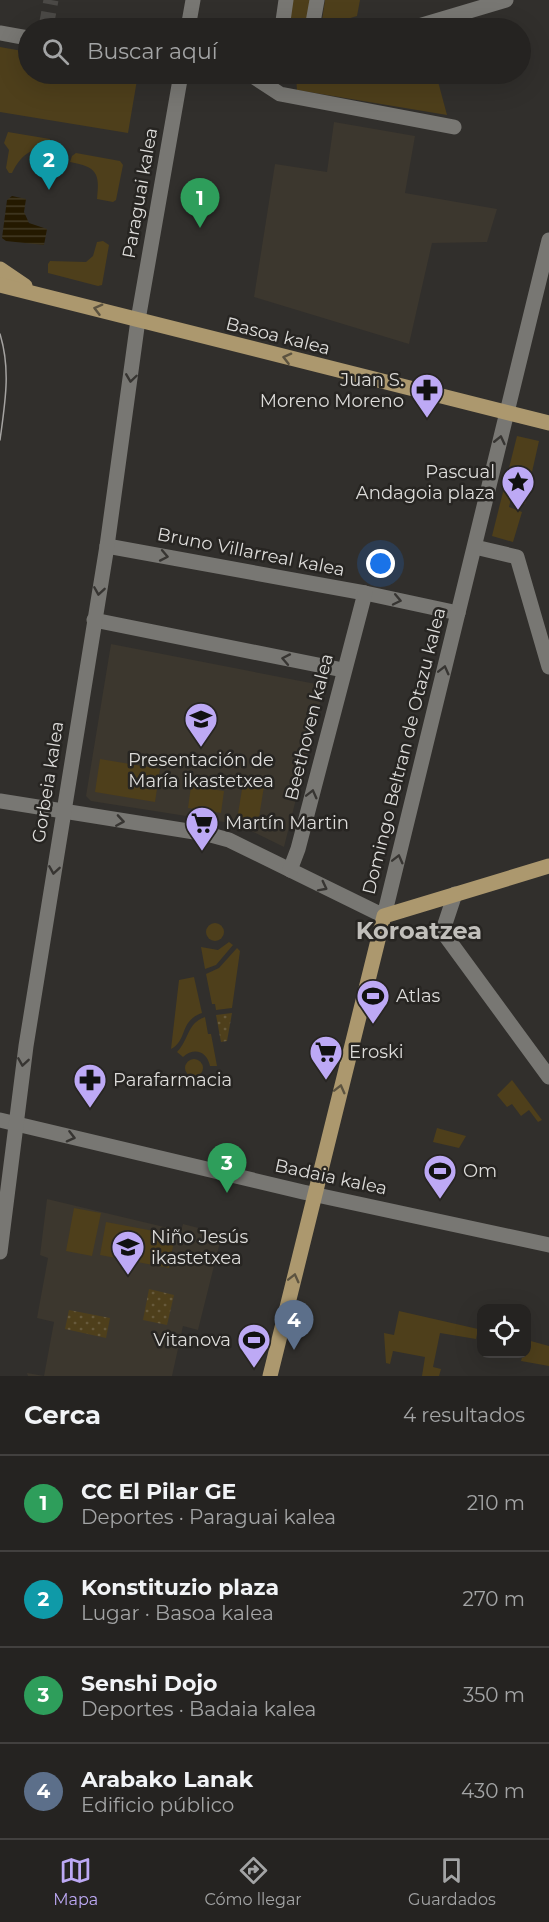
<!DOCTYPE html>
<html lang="es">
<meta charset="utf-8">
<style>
body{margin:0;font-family:Montserrat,sans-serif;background:#312f2e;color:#f1f3f6}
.controls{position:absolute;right:18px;bottom:18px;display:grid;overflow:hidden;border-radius:12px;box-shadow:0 6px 24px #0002}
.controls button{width:54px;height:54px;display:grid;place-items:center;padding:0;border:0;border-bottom:2px solid #42403f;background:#252321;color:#f1f3f6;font:30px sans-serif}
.you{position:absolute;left:381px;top:564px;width:21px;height:21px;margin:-15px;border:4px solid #fff;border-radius:50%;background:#1a73e8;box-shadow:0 0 0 9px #1a73e833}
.badge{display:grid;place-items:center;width:39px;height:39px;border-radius:50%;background:#bda9f5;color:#fff;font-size:20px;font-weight:700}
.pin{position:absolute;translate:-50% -50px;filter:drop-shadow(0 2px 3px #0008)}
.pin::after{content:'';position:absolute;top:32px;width:21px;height:18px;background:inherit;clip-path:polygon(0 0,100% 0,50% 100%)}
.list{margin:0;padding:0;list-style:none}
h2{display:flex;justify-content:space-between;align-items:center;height:78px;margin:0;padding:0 24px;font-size:26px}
h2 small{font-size:20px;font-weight:400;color:#a3a4a5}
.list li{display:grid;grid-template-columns:39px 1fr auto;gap:18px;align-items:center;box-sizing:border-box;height:96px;padding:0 24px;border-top:2px solid #42403f}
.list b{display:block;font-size:22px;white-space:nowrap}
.list p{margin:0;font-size:20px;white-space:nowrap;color:#a3a4a5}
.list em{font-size:20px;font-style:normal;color:#a3a4a5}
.icon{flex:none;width:33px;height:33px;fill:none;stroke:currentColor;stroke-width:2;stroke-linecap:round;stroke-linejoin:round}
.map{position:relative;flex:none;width:549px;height:1376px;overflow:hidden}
.search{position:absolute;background:#252321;box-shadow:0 6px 24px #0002;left:18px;right:18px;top:18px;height:66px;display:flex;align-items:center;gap:15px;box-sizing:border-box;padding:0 21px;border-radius:33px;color:#a3a4a5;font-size:22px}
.sheet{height:462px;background:#252321}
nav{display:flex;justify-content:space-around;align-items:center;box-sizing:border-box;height:84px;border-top:2px solid #42403f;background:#252321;font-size:16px;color:#a3a4a5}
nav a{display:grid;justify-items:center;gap:3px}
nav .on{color:#bda9f5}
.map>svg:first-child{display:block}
.built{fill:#3c372e}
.green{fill:#4e3f1b}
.park{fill:url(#park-dots)}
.water{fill:url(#water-rules)}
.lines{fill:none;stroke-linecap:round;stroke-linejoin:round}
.minor-tunnel{stroke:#4b4946;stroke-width:15;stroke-dasharray:15 8;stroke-linecap:butt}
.minor{stroke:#787773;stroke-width:15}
.major{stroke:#ac986e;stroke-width:15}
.tram{stroke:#a5a3a1;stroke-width:1.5}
.oneway{stroke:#5c5340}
.oneway2{stroke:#373532}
.labels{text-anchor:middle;stroke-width:5;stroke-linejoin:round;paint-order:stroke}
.street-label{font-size:18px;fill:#dddcda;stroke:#272522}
.poi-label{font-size:18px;fill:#dddcda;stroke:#272522;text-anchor:start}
.district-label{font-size:24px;font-weight:bold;fill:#c1bfbb;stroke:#272522}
</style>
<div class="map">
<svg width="549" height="1376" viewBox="0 0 549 1376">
<defs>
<pattern id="park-dots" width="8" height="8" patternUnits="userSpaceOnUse" patternTransform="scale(1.5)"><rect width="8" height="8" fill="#4e3f1b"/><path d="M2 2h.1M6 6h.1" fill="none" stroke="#675a3c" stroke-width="1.8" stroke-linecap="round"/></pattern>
<pattern id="water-rules" width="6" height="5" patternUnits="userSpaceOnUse" patternTransform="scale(1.5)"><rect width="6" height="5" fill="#241900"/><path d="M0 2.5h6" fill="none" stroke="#433a25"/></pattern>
</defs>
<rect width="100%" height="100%" fill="#312f2c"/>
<g class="built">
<path d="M334,122L415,136L405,193L497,209L487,242L432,243L409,344L254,297L275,164L327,172Z"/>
<path d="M111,644L321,685L324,690V699H321L284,847L237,824L91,801L86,796Z"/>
<path d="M47,1199L181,1231L183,1224L222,1234L198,1330L183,1326L172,1376H28L27,1373L44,1376L54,1322L37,1318L48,1258L40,1255Z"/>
</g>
<g class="green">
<path d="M289,0H313L308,28H284Z"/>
<path d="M325,0H360L357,16L321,27Z"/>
<path d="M0,47L28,52V74H138L128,133L0,112Z"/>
<path d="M307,74H436L447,115L297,90L296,77Z"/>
<path d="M8,132L50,139L51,145C30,150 22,153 12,173H9L6,168L9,150L4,143Z"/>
<path d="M76,153L120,161L123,165L116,200L113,202L97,199C100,173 97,167 70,162L72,156Z"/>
<path d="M103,241L109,245L102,285L98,286L48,273V264L50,261L86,262L93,256L97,242Z"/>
<path d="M517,436L539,441L532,472L518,470L509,507L522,512L513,542L492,536Z"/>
<path d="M100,759L160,769L155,802L95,792Z"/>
<path d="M243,783L264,786L258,824L237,820Z"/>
<path d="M191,786L224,791L221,813L188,808Z"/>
<circle cx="215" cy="932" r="9"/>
<path d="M229,942L233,945L216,965L205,969L201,947L218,950Z"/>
<path d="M237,948L240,951L232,1008L216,1010L215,1004H212L206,974L219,968Z"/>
<path d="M194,977L202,1013C179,1021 188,1040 171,1049L179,980Z"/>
<path d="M205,1017L208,1034H211L217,1066H210C207,1051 194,1047 183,1057L177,1052C189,1040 187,1023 205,1017Z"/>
<circle cx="194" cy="1068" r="9"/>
<path d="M512,1080L542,1120L538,1122L529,1110L521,1116L512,1104L507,1107L497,1095Z"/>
<path d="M437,1128L466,1136L459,1148L433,1142Z"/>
<path d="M74,1208L101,1213L92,1256L66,1251Z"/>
<path d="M106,1222L175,1235L169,1268L100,1255Z"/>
<path d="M399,1311L478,1329L476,1339L440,1333L433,1367L441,1369L439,1376H422L425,1357L393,1351L390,1364L386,1363L384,1333L394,1335Z"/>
<path d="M527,1340L549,1346V1366L521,1361L523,1354H526Z"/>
</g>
<g class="park">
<path d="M516,476L530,479L525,504L510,501Z"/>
<path d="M232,1013L227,1041L221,1042L216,1015Z"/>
<path d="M149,1289L174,1295L167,1325L143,1320Z"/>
<path d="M69,1310L110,1318L106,1338L65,1329Z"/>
</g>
<path class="water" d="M12,196L26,199L24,212L29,223L47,229L44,245L6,241L2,238L7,200Z"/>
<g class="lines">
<path class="minor-tunnel" d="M46,27L51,0"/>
<g class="minor">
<path d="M45,28L46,27"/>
<path d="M188,28L193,0"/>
<path d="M282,28L286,0"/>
<path d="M312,28L317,0"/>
<path d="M412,28L506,0"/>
<path d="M0,33L28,38"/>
<path d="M251,75L280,94L454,127"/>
<path d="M107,546L365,593L458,613"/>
<path d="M475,547L517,557L549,667"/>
<path d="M94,620L343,670"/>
<path d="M0,801L207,834L229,840L384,916L549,240"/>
<path d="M290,870L298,849L365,593"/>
<path d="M455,894L445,924V935L549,1077"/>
<path d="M0,1120L303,1192L549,1245"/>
<path d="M0,1252L26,1046L107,546L138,320L181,74"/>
</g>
<g class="major">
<path d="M0,269L25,286"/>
<path d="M0,285L549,423"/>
<path d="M270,1376L384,916L549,866"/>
</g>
<path class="tram" d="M0,334C11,370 5,403 0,440"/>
</g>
<defs><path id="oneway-chevron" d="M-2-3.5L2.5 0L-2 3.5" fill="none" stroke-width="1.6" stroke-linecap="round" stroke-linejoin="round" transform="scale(1.5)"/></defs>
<g class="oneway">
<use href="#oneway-chevron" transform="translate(98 309) rotate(-165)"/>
<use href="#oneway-chevron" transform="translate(287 358) rotate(-166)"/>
<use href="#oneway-chevron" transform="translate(340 1089) rotate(-76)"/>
<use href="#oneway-chevron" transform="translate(294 1278) rotate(-76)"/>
</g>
<g class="oneway2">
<use href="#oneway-chevron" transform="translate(131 378) rotate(98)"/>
<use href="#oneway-chevron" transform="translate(500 440) rotate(-77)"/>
<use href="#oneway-chevron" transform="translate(164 556) rotate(11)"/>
<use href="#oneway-chevron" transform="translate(99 591) rotate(99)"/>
<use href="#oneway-chevron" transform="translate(397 600) rotate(12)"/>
<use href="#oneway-chevron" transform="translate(286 659) rotate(-169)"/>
<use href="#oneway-chevron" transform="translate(444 670) rotate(-76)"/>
<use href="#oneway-chevron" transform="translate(312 794) rotate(-76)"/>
<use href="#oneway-chevron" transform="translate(120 821) rotate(9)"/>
<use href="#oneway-chevron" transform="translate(398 859) rotate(-76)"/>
<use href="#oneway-chevron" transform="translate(54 870) rotate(99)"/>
<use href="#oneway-chevron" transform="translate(323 887) rotate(27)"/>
<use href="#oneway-chevron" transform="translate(23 1062) rotate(99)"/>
<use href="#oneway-chevron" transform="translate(71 1137) rotate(14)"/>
</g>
<defs>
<g id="pharmacy-pin" transform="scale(1.725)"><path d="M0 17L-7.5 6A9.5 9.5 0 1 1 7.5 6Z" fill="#bda9f5" stroke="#272522"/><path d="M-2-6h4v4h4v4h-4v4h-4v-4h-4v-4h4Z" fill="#111"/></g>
<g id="sight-pin" transform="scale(1.725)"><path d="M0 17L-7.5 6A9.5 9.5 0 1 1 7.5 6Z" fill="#bda9f5" stroke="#272522"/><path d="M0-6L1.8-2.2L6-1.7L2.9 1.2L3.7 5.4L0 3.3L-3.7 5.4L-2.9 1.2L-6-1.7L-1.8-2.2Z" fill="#111"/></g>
<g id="school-pin" transform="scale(1.725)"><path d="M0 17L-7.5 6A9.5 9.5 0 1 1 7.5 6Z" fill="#bda9f5" stroke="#272522"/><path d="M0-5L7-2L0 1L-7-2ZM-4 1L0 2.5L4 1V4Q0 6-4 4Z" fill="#111"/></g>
<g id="supermarket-pin" transform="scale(1.725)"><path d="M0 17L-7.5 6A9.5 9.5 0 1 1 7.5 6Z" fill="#bda9f5" stroke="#272522"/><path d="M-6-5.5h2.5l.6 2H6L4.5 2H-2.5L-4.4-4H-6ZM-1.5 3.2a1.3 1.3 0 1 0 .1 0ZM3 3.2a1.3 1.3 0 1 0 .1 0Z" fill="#111"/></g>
<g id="stadium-pin" transform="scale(1.725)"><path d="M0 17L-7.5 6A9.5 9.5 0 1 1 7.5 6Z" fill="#bda9f5" stroke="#272522"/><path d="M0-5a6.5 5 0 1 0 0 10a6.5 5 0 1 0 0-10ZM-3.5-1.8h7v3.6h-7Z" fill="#111"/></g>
</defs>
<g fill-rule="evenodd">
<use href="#pharmacy-pin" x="427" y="390"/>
<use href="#sight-pin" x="518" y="482"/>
<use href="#school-pin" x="201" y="719"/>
<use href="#supermarket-pin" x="202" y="823"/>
<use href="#stadium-pin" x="373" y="996"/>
<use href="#supermarket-pin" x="326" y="1052"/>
<use href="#pharmacy-pin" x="90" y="1080"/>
<use href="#stadium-pin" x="440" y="1171"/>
<use href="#school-pin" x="128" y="1247"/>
<use href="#stadium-pin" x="254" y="1340"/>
</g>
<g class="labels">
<g class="street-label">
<text transform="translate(140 193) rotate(-80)" y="6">Paraguai kalea</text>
<text transform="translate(278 336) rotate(14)" y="6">Basoa kalea</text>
<text transform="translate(251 552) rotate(11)" y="6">Bruno Villarreal kalea</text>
<text transform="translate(309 727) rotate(-76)" y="6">Beethoven kalea</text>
<text transform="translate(404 751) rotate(-76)" y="6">Domingo Beltran de Otazu kalea</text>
<text transform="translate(48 782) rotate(-81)" y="6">Gorbeia kalea</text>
<text transform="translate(331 1177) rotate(12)" y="6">Badaia kalea</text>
</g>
<g class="poi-label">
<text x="404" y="386" text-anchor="end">Juan S.<tspan x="404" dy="21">Moreno Moreno</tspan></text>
<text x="495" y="478" text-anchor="end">Pascual<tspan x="495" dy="21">Andagoia plaza</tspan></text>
<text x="201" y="766" text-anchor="middle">Presentación de<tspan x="201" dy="21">María ikastetxea</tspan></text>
<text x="225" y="829">Martín Martin</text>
<text x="396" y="1002">Atlas</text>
<text x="349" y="1058">Eroski</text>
<text x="113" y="1086">Parafarmacia</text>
<text x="463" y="1177">Om</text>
<text x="151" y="1243">Niño Jesús<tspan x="151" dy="21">ikastetxea</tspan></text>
<text x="231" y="1346" text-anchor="end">Vitanova</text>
</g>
<g class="district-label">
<text x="419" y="939">Koroatzea</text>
</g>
</g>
</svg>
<div class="controls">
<button><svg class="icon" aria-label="locate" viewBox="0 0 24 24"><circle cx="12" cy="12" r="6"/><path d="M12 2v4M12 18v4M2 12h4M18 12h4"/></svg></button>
</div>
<div class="you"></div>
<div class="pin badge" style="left:200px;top:228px;background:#2e9e5b">1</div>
<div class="pin badge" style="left:49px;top:190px;background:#0f9aa8">2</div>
<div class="pin badge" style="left:227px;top:1193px;background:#2e9e5b">3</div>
<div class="pin badge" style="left:294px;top:1350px;background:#5c6f8a">4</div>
<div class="search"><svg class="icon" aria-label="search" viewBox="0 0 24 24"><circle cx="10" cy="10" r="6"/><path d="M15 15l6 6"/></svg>Buscar aquí</div>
</div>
<section class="sheet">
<h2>Cerca<small>4 resultados</small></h2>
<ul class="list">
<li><span class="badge" style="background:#2e9e5b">1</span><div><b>CC El Pilar GE</b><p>Deportes · Paraguai kalea</p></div><em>210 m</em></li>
<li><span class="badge" style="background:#0f9aa8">2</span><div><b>Konstituzio plaza</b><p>Lugar · Basoa kalea</p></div><em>270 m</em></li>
<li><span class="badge" style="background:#2e9e5b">3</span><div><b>Senshi Dojo</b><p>Deportes · Badaia kalea</p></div><em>350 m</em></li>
<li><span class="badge" style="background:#5c6f8a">4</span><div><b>Arabako Lanak</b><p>Edificio público</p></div><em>430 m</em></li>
</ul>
</section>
<nav>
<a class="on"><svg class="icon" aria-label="map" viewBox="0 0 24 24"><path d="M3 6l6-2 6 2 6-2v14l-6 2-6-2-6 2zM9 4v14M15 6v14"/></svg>Mapa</a>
<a><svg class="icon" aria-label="directions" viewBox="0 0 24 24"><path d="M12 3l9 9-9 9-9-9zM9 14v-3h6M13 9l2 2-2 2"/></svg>Cómo llegar</a>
<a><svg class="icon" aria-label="saved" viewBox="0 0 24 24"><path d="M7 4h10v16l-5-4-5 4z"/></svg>Guardados</a>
</nav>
